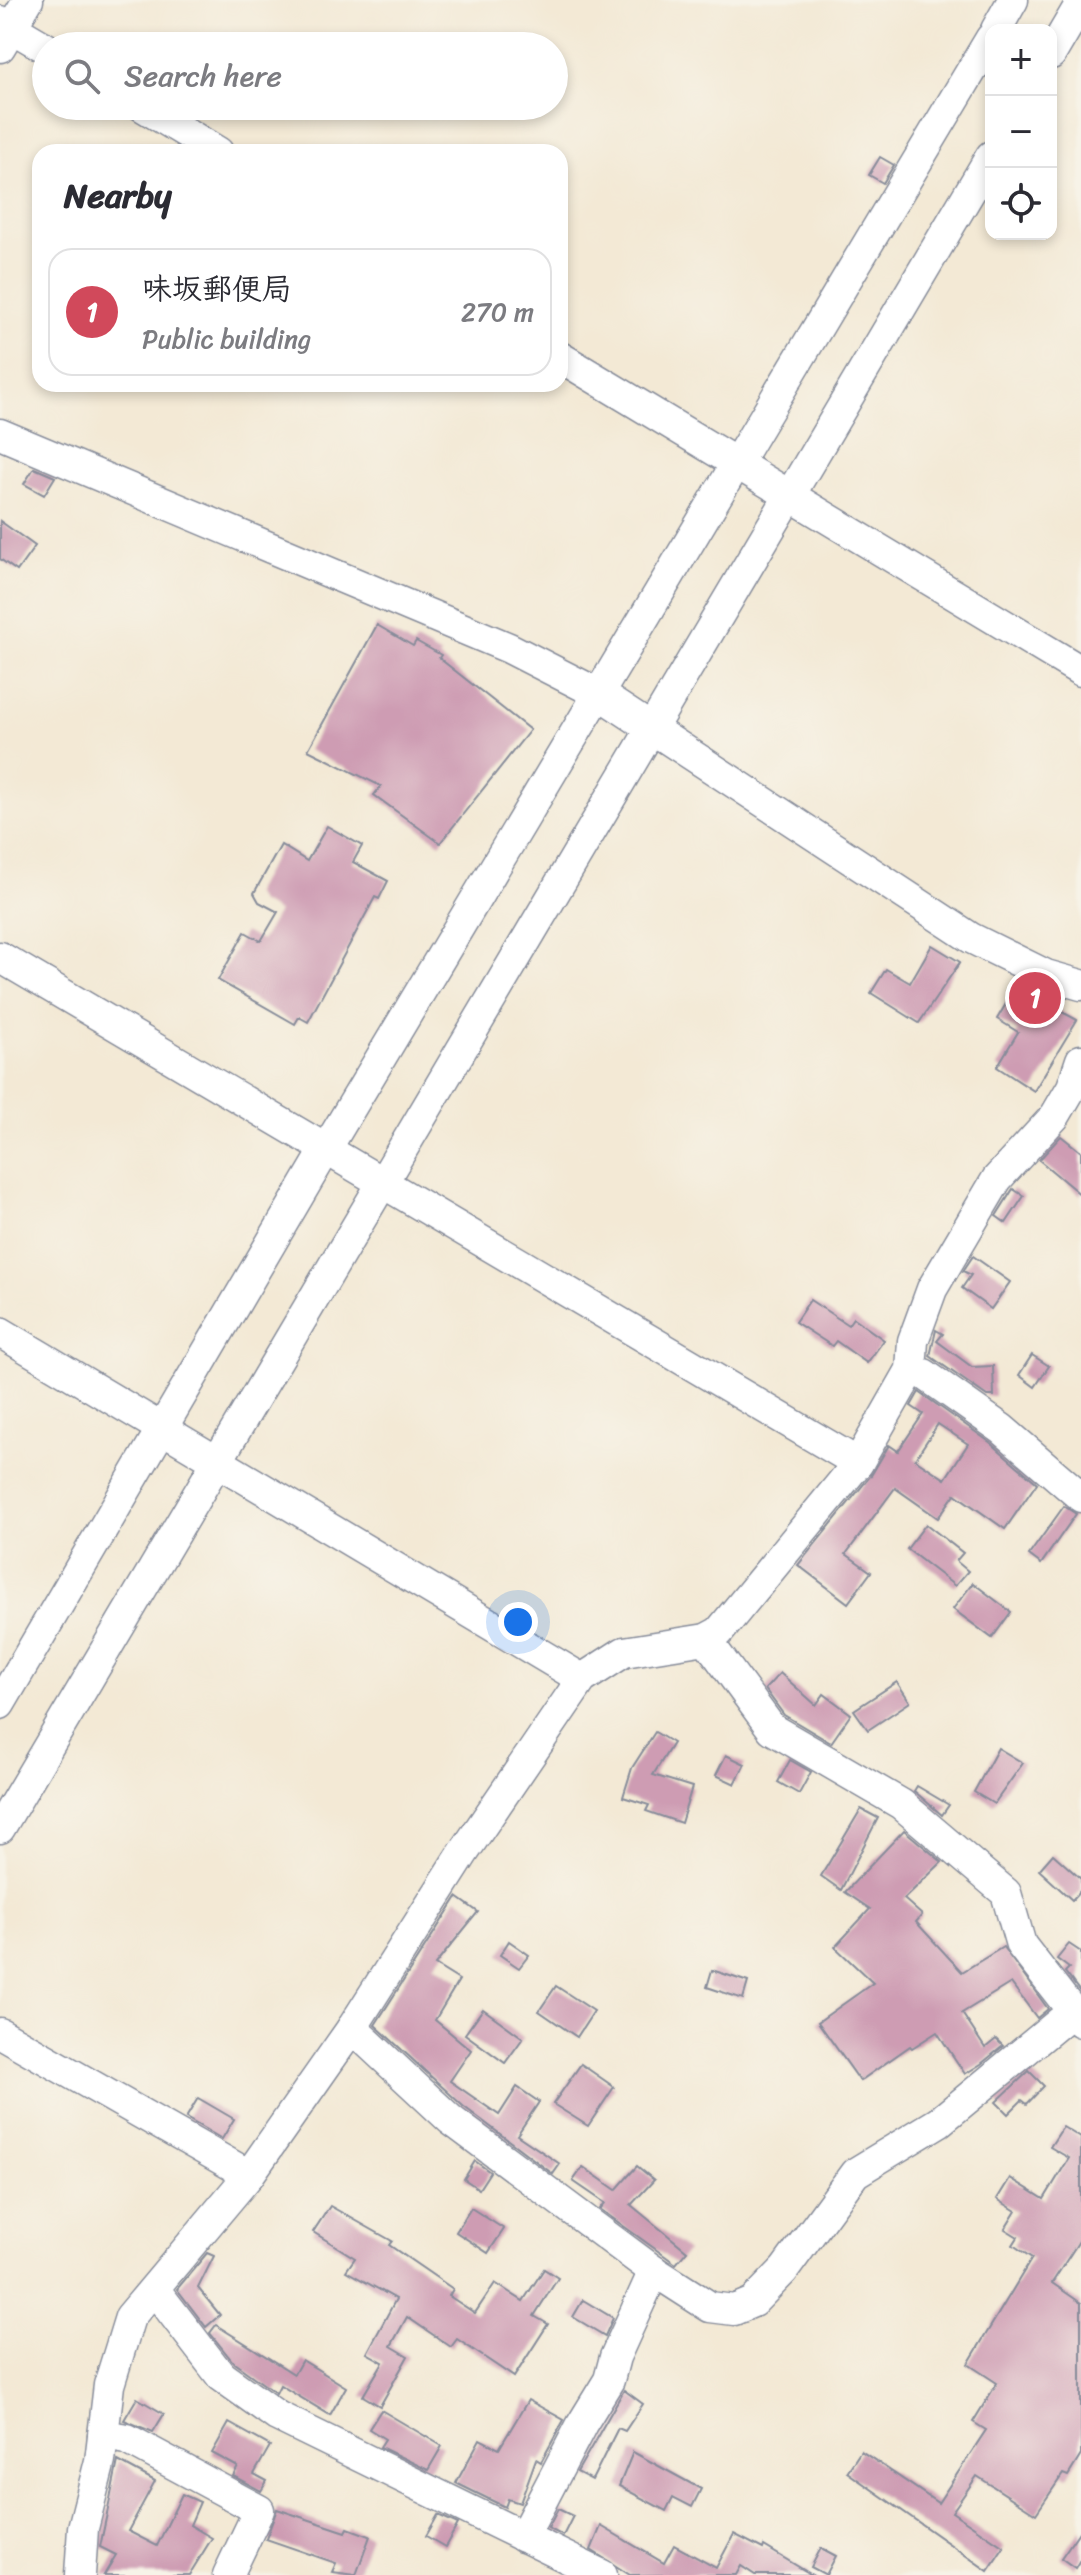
<!DOCTYPE html>
<meta charset="utf-8">
<style>
body{margin:0;font-family:Sriracha,"Klee One",sans-serif;background:#f7f7f7;color:#2b2b33}
.controls{position:absolute;right:24px;top:24px;display:grid;overflow:hidden;border-radius:16px;box-shadow:0 4px 12px #0003}
.controls button{width:72px;height:72px;display:grid;place-items:center;padding:0;border:0;border-bottom:2px solid #e1e1e2;background:#fff;color:#2b2b33;font:40px sans-serif}
.you{position:absolute;left:518px;top:1622px;width:28px;height:28px;margin:-20px;border:6px solid #fff;border-radius:50%;background:#1a73e8;box-shadow:0 0 0 12px #1a73e833}
.badge{display:grid;place-items:center;width:52px;height:52px;border-radius:50%;background:#d1495b;color:#fff;font-size:26px;font-weight:700}
.pin{position:absolute;translate:-50% -50%;border:4px solid #fff;box-shadow:0 2px 8px #0006}
.list{margin:0;padding:0;list-style:none}
h2{display:flex;justify-content:space-between;align-items:center;height:104px;margin:0;padding:0 32px;font-size:34px}
h2 small{font-size:26px;font-weight:400;color:#7c7c81}
.list li{display:grid;grid-template-columns:52px 1fr auto;gap:24px;align-items:center;box-sizing:border-box;height:128px;margin:0 16px 16px;padding:0 16px;border:2px solid #e1e1e2;border-radius:24px}
.list b{display:block;font-size:30px;white-space:nowrap}
.list p{margin:0;font-size:26px;white-space:nowrap;color:#7c7c81}
.list em{font-size:26px;font-style:normal;color:#7c7c81}
.icon{flex:none;width:44px;height:44px;fill:none;stroke:currentColor;stroke-width:2;stroke-linecap:round;stroke-linejoin:round}
.map{position:relative;flex:none;width:1081px;height:2575px;overflow:hidden}
.search{position:absolute;background:#fff;box-shadow:0 4px 12px #0003;left:32px;top:32px;width:536px;height:88px;display:flex;align-items:center;gap:20px;box-sizing:border-box;padding:0 28px;border-radius:44px;color:#7c7c81;font-size:30px}
.panel{position:absolute;background:#fff;box-shadow:0 4px 12px #0003;left:32px;top:144px;width:536px;height:248px;border-radius:24px}
.map>svg:first-child{display:block}
.building{fill:#ce9cb3;fill-rule:evenodd}
.lines{fill:none;stroke-linecap:round;stroke-linejoin:round}
.minor-casing{stroke:#878c9a;stroke-width:33}
.minor{stroke:#fff;stroke-width:30}
</style>
<div class="map">
<svg width="1081" height="2575" viewBox="0 0 1081 2575">
<rect width="100%" height="100%" fill="#f7f3e8"/>
<filter id="ink" filterUnits="userSpaceOnUse"><feTurbulence type="fractalNoise" baseFrequency=".0125" numOctaves="2"/><feDisplacementMap in="SourceGraphic" scale="16" xChannelSelector="R" yChannelSelector="G"/><feConvolveMatrix kernelMatrix="1 2 1 2 8 2 1 2 1" color-interpolation-filters="sRGB"/></filter>
<filter id="wash" filterUnits="userSpaceOnUse"><feTurbulence type="fractalNoise" baseFrequency=".006" numOctaves="4" result="noise"/><feDisplacementMap in="SourceGraphic" scale="32" xChannelSelector="R" yChannelSelector="G"/><feGaussianBlur stdDeviation="1.8" result="paint"/><feColorMatrix in="noise" values="0 0 0 0 0 0 0 0 0 0 0 0 0 0 0 0 0 1.4 0 .05"/><feComposite in="paint" operator="in"/></filter>
<g filter="url(#wash)">
<rect width="100%" height="100%" fill="#f3e9d5"/>
<g id="blocks">
<g class="building">
<path d="M880,157L894,165L883,183L869,175Z"/>
<path d="M34,468L55,477L44,495L24,484Z"/>
<path d="M0,521L35,546L17,571L0,559Z"/>
<path d="M377,625L413,646L416,641L441,655L439,658L530,730L440,843L374,795L381,786L308,750Z"/>
<path d="M327,826L362,846L353,862L388,881L379,899L375,897L308,1022L299,1017L295,1024L218,980L245,932L261,941L278,912L259,902L254,893L281,845L307,861Z"/>
<path d="M932,945L960,962L919,1023L871,993L886,969L910,983Z"/>
<path d="M1016,987L1077,1020L1034,1091L997,1067L1018,1032L997,1019Z"/>
<path d="M1061,1136L1081,1152V1195L1039,1160Z"/>
<path d="M1013,1189L1024,1196L1006,1223L996,1216Z"/>
<path d="M973,1256L1010,1282L991,1309L962,1288L971,1275L963,1271Z"/>
<path d="M810,1300L848,1325L853,1318L884,1340L867,1363L836,1341L832,1346L795,1322Z"/>
<path d="M936,1330L943,1334L937,1341L972,1367L993,1366L994,1396H987L930,1356Z"/>
<path d="M1032,1355L1049,1366L1035,1387L1019,1375Z"/>
<path d="M919,1392L991,1443L1037,1483L1005,1529L955,1494L938,1518L895,1488L846,1554L871,1572L848,1603L798,1565L872,1474L889,1445L898,1451L923,1414L911,1406ZM938,1424L968,1444L945,1479L915,1459Z"/>
<path d="M1064,1506L1076,1514L1041,1564L1029,1555Z"/>
<path d="M926,1524L963,1553L956,1561L968,1571L955,1586L907,1549Z"/>
<path d="M973,1583L1011,1612L992,1638L953,1609Z"/>
<path d="M780,1673L816,1705L824,1694L851,1714L831,1743L784,1715L765,1689Z"/>
<path d="M897,1682L910,1702L868,1730L854,1710Z"/>
<path d="M655,1732L673,1743L653,1775L692,1787L681,1823L646,1811L649,1805L623,1797L632,1768Z"/>
<path d="M998,1748L1023,1763L994,1804L974,1792Z"/>
<path d="M726,1755L745,1764L735,1784L716,1775Z"/>
<path d="M790,1760L811,1772L799,1794L778,1782Z"/>
<path d="M917,1786L949,1805L942,1815L914,1791Z"/>
<path d="M861,1809L878,1818L841,1890L821,1876Z"/>
<path d="M904,1830L942,1862L904,1899L922,1915L916,1922L962,1972L1003,1947L1048,2009L1037,2018L1011,1983L962,2013L985,2048L996,2039L1003,2046L981,2064L965,2074L937,2032L912,2048L910,2046L860,2081L818,2022L873,1983L835,1947L870,1909L845,1892Z"/>
<path d="M1053,1854L1081,1879V1890L1072,1900L1039,1870Z"/>
<path d="M457,1897L478,1912L435,1965L459,1980L435,2020L471,2050L450,2081L499,2115L517,2087L539,2102L517,2135L560,2164L553,2174L463,2106L375,2025Z"/>
<path d="M509,1941L529,1955L519,1968L500,1955Z"/>
<path d="M1069,1944L1081,1952V1993L1065,1972L1069,1968L1057,1959Z"/>
<path d="M712,1970L748,1982L743,1999L707,1987Z"/>
<path d="M556,1986L594,2011L577,2037L539,2011Z"/>
<path d="M483,2009L523,2038L505,2063L465,2034Z"/>
<path d="M581,2064L614,2087L588,2126L553,2104Z"/>
<path d="M1029,2071L1044,2086L1027,2104L1022,2100L1008,2114L996,2102Z"/>
<path d="M198,2098L234,2119L222,2139L186,2118Z"/>
<path d="M1063,2127L1081,2138V2238L1052,2283L1081,2303V2455L1068,2476L1063,2474L1036,2514L977,2476L952,2512L1004,2547L988,2571L847,2472L861,2451L938,2503L986,2430L973,2422L997,2383L968,2364L1032,2258L1013,2245L1018,2237L1005,2229L1016,2211L997,2199L1010,2178L1044,2199L1069,2158L1050,2147Z"/>
<path d="M475,2161L490,2172L479,2189L464,2179Z"/>
<path d="M637,2166L654,2180L631,2205L687,2251L676,2264L600,2209L605,2203L573,2181L583,2167L616,2190Z"/>
<path d="M330,2206L392,2241L389,2245L453,2289L449,2296L475,2313L495,2283L523,2301L544,2269L558,2278L534,2316L548,2324L514,2377L457,2339L451,2347L407,2317L391,2346L408,2356L380,2406L363,2396L383,2362L367,2353L396,2299L346,2271L355,2258L313,2232Z"/>
<path d="M471,2208L504,2229L488,2253L456,2232Z"/>
<path d="M207,2253L214,2256L198,2288L220,2315L206,2327L177,2289Z"/>
<path d="M583,2300L613,2318L605,2336L573,2317Z"/>
<path d="M216,2325L294,2374L302,2360L346,2387L330,2415L280,2385L276,2393L234,2363L210,2333Z"/>
<path d="M624,2390L643,2404L625,2431L618,2428L592,2480L577,2472Z"/>
<path d="M137,2398L164,2414L153,2432L124,2420Z"/>
<path d="M528,2400L564,2420L541,2462L536,2459L520,2503L508,2499L505,2507L456,2483L480,2439L499,2449Z"/>
<path d="M381,2410L442,2446L428,2470L380,2447L385,2439L369,2429Z"/>
<path d="M229,2423L270,2446L254,2474L267,2481L261,2491L233,2476L238,2467L212,2453Z"/>
<path d="M633,2452L701,2489L692,2507L673,2497L666,2511L619,2486Z"/>
<path d="M118,2461L155,2481L128,2531L157,2546L182,2494L200,2502L190,2525L212,2538L189,2575H104L116,2555L100,2547Z"/>
<path d="M277,2509L346,2532L348,2528L370,2536L356,2575L332,2572L336,2563L266,2539Z"/>
<path d="M558,2509L573,2516L563,2536L548,2528Z"/>
<path d="M438,2515L458,2524L445,2547L426,2536Z"/>
<path d="M601,2526L664,2563L674,2545L716,2568L734,2534L763,2549L764,2546L812,2575H755L741,2566L736,2575H630L591,2550Z"/>
<path d="M1081,2529V2558L1075,2568L1061,2558Z"/>
<path d="M821,2548L836,2556L826,2575L811,2567Z"/>
</g>
</g>
</g>
<g filter="url(#ink)">
<use href="#blocks" fill-opacity="0" stroke="#878c9a" stroke-width="2"/>
<g class="lines">
<g class="minor-casing">
<g id="minor">
<path d="M0,21L46,48"/>
<path d="M996,30L1013,0"/>
<path d="M0,47L28,0"/>
<path d="M1051,54L1081,3"/>
<path d="M142,106L218,152"/>
<path d="M560,357L1081,671"/>
<path d="M0,434L509,648L599,694L971,938L1046,975L1081,985"/>
<path d="M0,957L858,1463"/>
<path d="M0,1332L582,1679"/>
<path d="M911,1370L924,1374L1002,1429L1081,1497"/>
<path d="M706,1639L772,1729L901,1804L1006,1893L1021,1945L1081,2022"/>
<path d="M0,1704L325,1151L991,38"/>
<path d="M0,1828L991,156"/>
<path d="M352,2028L451,2120L654,2271L710,2307L734,2310L753,2302L784,2270L855,2173L939,2122L1072,2012"/>
<path d="M0,2033L249,2175"/>
<path d="M155,2290L221,2376L277,2416L602,2575"/>
<path d="M103,2435L127,2439L259,2510L228,2575"/>
<path d="M523,2537L582,2424L609,2380L615,2357L654,2271"/>
<path d="M80,2575L83,2528L100,2461L109,2385L130,2317L249,2175L352,2028L464,1852L582,1679L624,1652L706,1639L719,1632L858,1463L911,1370L913,1341L932,1289L997,1179L1055,1116L1072,1087L1081,1060"/>
</g>
</g>
<use href="#minor" class="minor"/>
</g>
</g>
</svg>
<div class="controls">
<button>+</button>
<button>−</button>
<button><svg class="icon" aria-label="locate" viewBox="0 0 24 24"><circle cx="12" cy="12" r="6"/><path d="M12 2v4M12 18v4M2 12h4M18 12h4"/></svg></button>
</div>
<div class="you"></div>
<div class="pin badge" style="left:1035px;top:998px">1</div>
<div class="search"><svg class="icon" aria-label="search" viewBox="0 0 24 24"><circle cx="10" cy="10" r="6"/><path d="M15 15l6 6"/></svg>Search here</div>
<section class="panel">
<h2>Nearby<small></small></h2>
<ul class="list">
<li><span class="badge">1</span><div><b>味坂郵便局</b><p>Public building</p></div><em>270 m</em></li>
</ul>
</section>
</div>
